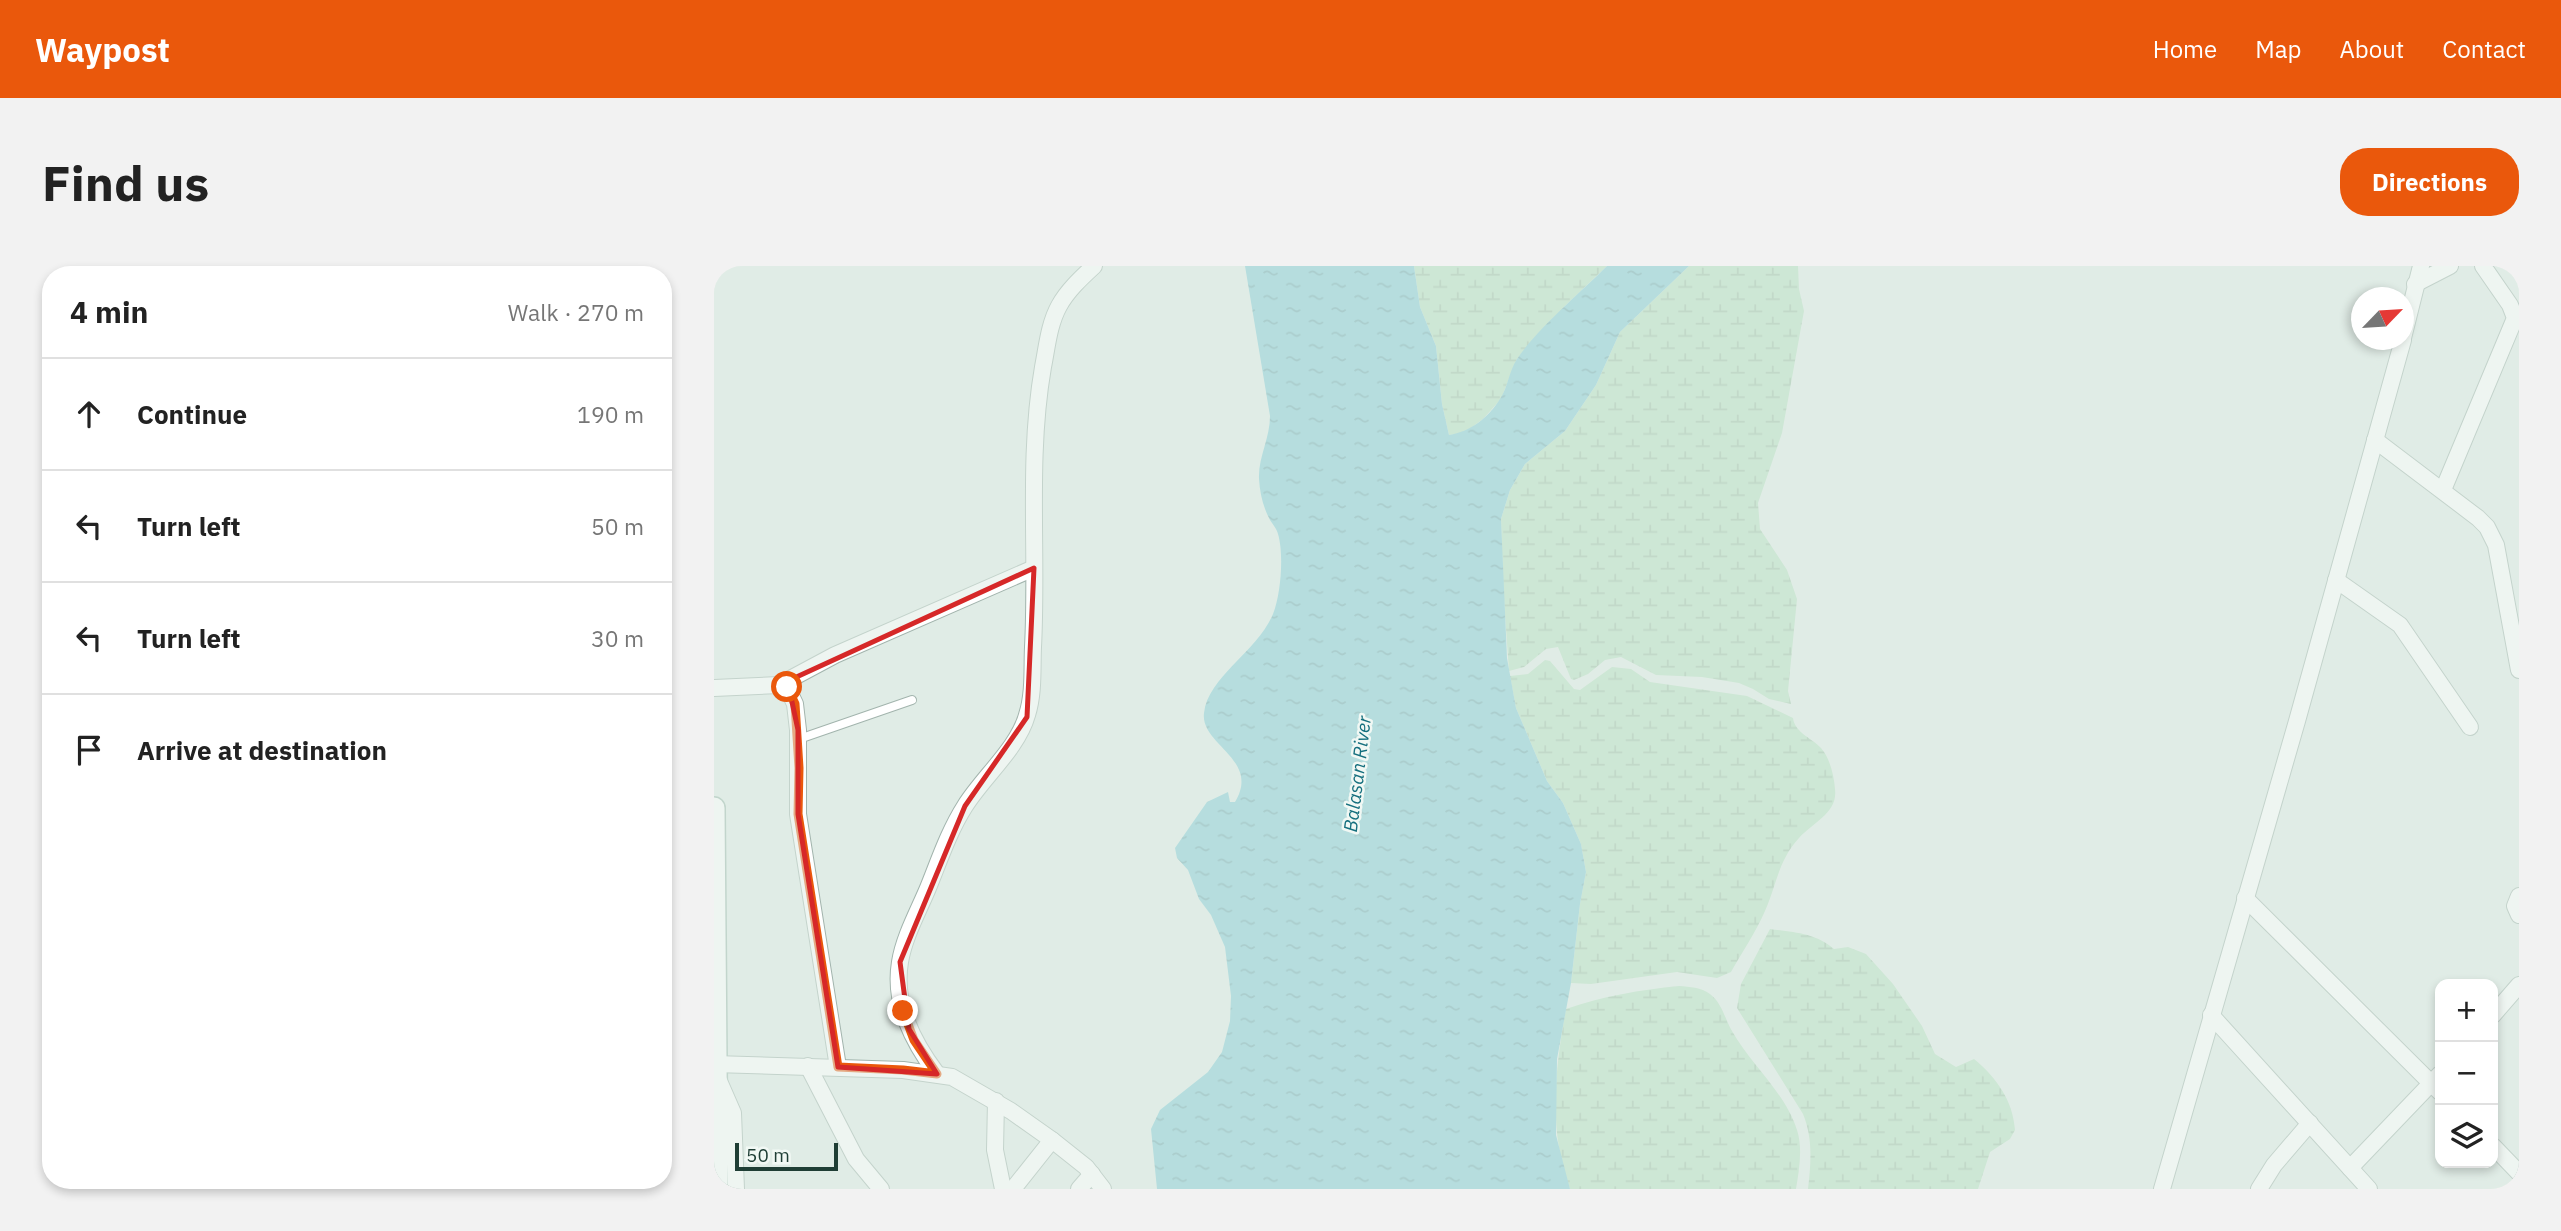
<!DOCTYPE html>
<meta charset="utf-8">
<style>
body{margin:0;font-family:"IBM Plex Sans",sans-serif;background:#f2f2f2;color:#222}
.controls{position:absolute;right:21px;bottom:21px;display:grid;overflow:hidden;border-radius:14px;box-shadow:0 4px 10px #0003}
.controls button{width:63px;height:63px;display:grid;place-items:center;padding:0;border:0;border-bottom:2px solid #e0e0e0;background:#fff;color:#222;font:35px sans-serif}
.compass{position:absolute;left:1637px;top:21px;width:63px;height:63px;border-radius:50%;background:#fff;box-shadow:0 4px 10px #0003;rotate:65deg}
.scale{position:absolute;left:21px;bottom:18px;width:103px;box-sizing:border-box;padding-left:7px;border:4px solid #1f3e35;border-top:0;font-size:19px;line-height:24px;white-space:nowrap;color:#1f3e35;-webkit-text-stroke:5px #f1f8f4;paint-order:stroke}
.stop{position:absolute;width:21px;height:21px;margin:-16px;border:5px solid #ea580c;border-radius:50%;background:#fff}
.stop.end{background:#ea580c;border-color:#fff;box-shadow:0 2px 7px #0008}
.list{margin:0;padding:0;list-style:none}
h2{display:flex;justify-content:space-between;align-items:center;height:91px;margin:0;padding:0 28px;font-size:30px}
h2 small{font-size:23px;font-weight:400;color:#767676}
.list li{display:grid;grid-template-columns:46px 1fr auto;gap:21px;align-items:center;box-sizing:border-box;height:112px;padding:0 28px;border-top:2px solid #e0e0e0}
.list b{display:block;font-size:26px;white-space:nowrap}
.list em{font-size:23px;font-style:normal;color:#767676}
.icon{flex:none;width:38px;height:38px;fill:none;stroke:currentColor;stroke-width:2;stroke-linecap:round;stroke-linejoin:round}
.map{position:relative;flex:none;width:1805px;height:923px;overflow:hidden;border-radius:28px}
header{display:flex;align-items:center;gap:42px;box-sizing:border-box;height:98px;padding:0 35px;background:#ea580c;color:#fff}
header strong{font-size:33px}
nav{display:flex;gap:38px;margin-inline-start:auto;font-size:24px}
.intro{display:flex;align-items:center;justify-content:space-between;box-sizing:border-box;height:168px;padding:0 42px}
h1{margin:0;font-size:49px}
.button{padding:18px 32px;border-radius:28px;background:#ea580c;color:#fff;font-size:24px;font-weight:700}
main{display:flex;gap:42px;padding:0 42px}
aside{flex:1;background:#fff;border-radius:28px;box-shadow:0 4px 10px #0003}
.map>svg:first-child{display:block}
.wetland{fill:url(#wetland-marsh)}
.water{fill:url(#water-ripples)}
.lines{fill:none;stroke-linecap:round;stroke-linejoin:round}
.lane-casing{stroke:#a2b4ad;stroke-width:10}
.street-casing{stroke:#a2b4ad;stroke-width:18}
.secondary-casing{stroke:#9db9ae;stroke-width:24}
.lane{stroke:#fff;stroke-width:8}
.street{stroke:#fff;stroke-width:16}
.secondary{stroke:#fff;stroke-width:21}
.route{stroke:#ea580c;stroke-width:9}
.marked{fill:none;stroke:#d62828;stroke-width:5;stroke-linejoin:round}
.labels{text-anchor:middle;stroke-width:5;stroke-linejoin:round;paint-order:stroke}
.water-label{font-size:19px;font-style:italic;fill:#156f7e;stroke:#f1f8f4}
</style>
<header>
<strong>Waypost</strong>
<nav><a>Home</a><a>Map</a><a>About</a><a>Contact</a></nav>
</header>
<div class="intro"><h1>Find us</h1><a class="button">Directions</a></div>
<main>
<aside>
<h2>4 min<small>Walk · 270 m</small></h2>
<ul class="list">
<li><svg class="icon" aria-label="ahead" viewBox="0 0 24 24"><path d="M12 20V5M6 11l6-6 6 6"/></svg><div><b>Continue</b></div><em>190 m</em></li>
<li><svg class="icon" aria-label="left" viewBox="0 0 24 24"><path d="M17 20v-9H6M10 6l-5 5 5 5"/></svg><div><b>Turn left</b></div><em>50 m</em></li>
<li><svg class="icon" aria-label="left" viewBox="0 0 24 24"><path d="M17 20v-9H6M10 6l-5 5 5 5"/></svg><div><b>Turn left</b></div><em>30 m</em></li>
<li><svg class="icon" aria-label="arrive" viewBox="0 0 24 24"><path d="M6 21V4h12l-3 4 3 4H6"/></svg><div><b>Arrive at destination</b></div></li>
</ul>
</aside>
<div class="map">
<svg width="1805" height="923" viewBox="0 0 1805 923">
<defs>
<pattern id="wetland-marsh" width="20" height="14" patternUnits="userSpaceOnUse" patternTransform="scale(1.75)"><rect width="20" height="14" fill="#b7dfc1"/><path d="M1 5h8M5 5V1M11 12h8M15 12V8" fill="none" stroke="#9dc0a6"/></pattern>
<pattern id="water-ripples" width="26" height="14" patternUnits="userSpaceOnUse" patternTransform="scale(1.75)"><rect width="26" height="14" fill="#83cbd6"/><path d="M2 4q2-2 4 0t4 0M15 11q2-2 4 0t4 0" fill="none" stroke="#6ba6ae"/></pattern>
</defs>
<rect width="100%" height="100%" fill="#e0ece6"/>
<g class="wetland">
<path d="M700,0H893L852,39L803,93L787,133L769,153L750,167L735,169L728,138L722,80L706,41Z"/>
<path d="M975,0H1084L1085,23L1090,45L1068,167L1044,237L1046,263L1073,304L1083,333L1074,425L1077,438L1055,433L1039,423L1025,417L988,411L942,409L907,391L891,394L874,408L860,414L857,413L844,381L832,383L810,401L795,405L789,320L787,253L796,224L811,198L851,165L882,119L906,66Z"/>
<path d="M831,394L836,395L860,423L866,424L898,401L917,403L936,416L1033,430L1079,452C1081,467 1098,472 1107,482C1116,492 1120,510 1121,523C1124,547 1099,556 1085,572C1064,595 1063,618 1051,645C1042,666 1028,686 1017,706L1003,712L963,706L877,718L857,717L866,638L872,606L867,578L849,537L833,515L802,442L796,410L814,408Z"/>
<path d="M1056,663C1079,666 1102,667 1120,683L1134,681L1152,688L1179,718L1208,760L1221,788L1242,801L1260,793C1283,812 1299,835 1301,864L1296,873L1276,886L1264,923H1094C1097,897 1099,872 1089,848L1023,742L1027,718Z"/>
<path d="M965,720C976,721 987,721 996,728C1008,737 1011,753 1018,765C1037,799 1071,826 1083,864C1089,882 1085,905 1082,923H856C834,866 841,802 852,743C889,730 926,724 965,720Z"/>
</g>
<path class="water" d="M531,0H700L706,41L722,80L728,138L735,169C756,166 775,151 786,133C794,121 795,105 803,93C824,62 866,27 893,0H975L906,66L882,119L851,165L811,198L796,224L787,253L793,392L802,442L833,515L849,537L867,578L872,606L866,638L857,717L843,793L842,869L856,923H443L437,863L446,844L494,806L508,786L516,755L517,730L511,681L497,649L485,633L474,604L463,592L461,582L493,536L514,526L516,536H521C547,493 486,479 490,447C494,411 544,385 559,348C567,328 570,288 564,268C563,263 559,259 556,254C549,241 546,228 545,213C544,191 556,173 556,150Z"/>
<g class="lines">
<g class="lane-casing">
<path id="lane" d="M85,473L198,434"/>
</g>
<g class="street-casing">
<g id="street">
<path d="M1701,18L1736,0"/>
<path d="M1689,72L1707,0"/>
<path d="M1661,174L1764,252L1773,261L1782,279L1805,404"/>
<path d="M1729,224L1801,52L1796,39L1769,0"/>
<path d="M1622,314L1686,359L1756,461"/>
<path d="M65,419L121,389L320,302"/>
<path d="M0,422L65,419L73,421L81,438L84,464V548L124,801"/>
<path d="M1805,630L1801,640L1805,649"/>
<path d="M1531,632L1726,826"/>
<path d="M1497,749L1655,923"/>
<path d="M1779,749L1805,719"/>
<path d="M0,798L189,804L238,811L297,845L338,874L372,901L389,923"/>
<path d="M94,800L142,893L167,923"/>
<path d="M223,808C199,776 179,738 186,696C190,671 204,646 214,622C225,595 235,565 251,540C269,511 304,482 313,449C320,427 318,403 319,381C324,287 313,193 329,101C333,81 335,58 345,40C353,25 367,12 380,0"/>
<path d="M5,815L19,847L22,923"/>
<path d="M282,835L281,884L289,923"/>
<path d="M1779,880L1805,907"/>
<path d="M1636,902L1726,808"/>
<path d="M299,923L338,874"/>
<path d="M365,923L378,908"/>
<path d="M1448,923L1583,455L1689,74"/>
<path d="M1545,923L1560,899L1596,857"/>
</g>
</g>
<g class="secondary-casing">
<path id="secondary" d="M0,542L3,923"/>
</g>
<use href="#lane" class="lane"/>
<use href="#street" class="street"/>
<use href="#secondary" class="secondary"/>
</g>
<g class="lines">
<path class="route" d="M73,421L81,438L85,502L84,548L124,801L189,804L223,808L200,774L189,745"/>
</g>
<path d="M0 0H1805V923H0ZM320,302L313,451L251,540L186,696L195,763L223,808L124,801L84,548V464L75,422L65,419Z" fill="#e0ece6" fill-opacity=".55" fill-rule="evenodd"/>
<path class="marked" d="M320,302L313,451L251,540L186,696L195,763L223,808L124,801L84,548V464L75,422L65,419Z"/>
<g class="labels">
<g class="water-label">
<text transform="translate(643 508) rotate(-83)" y="7">Balasan River</text>
</g>
</g>
</svg>
<div class="controls">
<button>+</button>
<button>−</button>
<button><svg class="icon" aria-label="layers" viewBox="0 0 24 24"><path d="M12 4l9 5-9 5-9-5zM3 14l9 5 9-5"/></svg></button>
</div>
<svg class="compass" viewBox="-18 -18 36 36"><path d="M0-13l5 13h-10z" fill="#e53935"/><path d="M0 13l5-13h-10z" fill="#767676"/></svg>
<div class="scale">50 m</div>
<div class="stop" style="left:73px;top:421px"></div>
<div class="stop end" style="left:189px;top:745px"></div>
</div>
</main>
